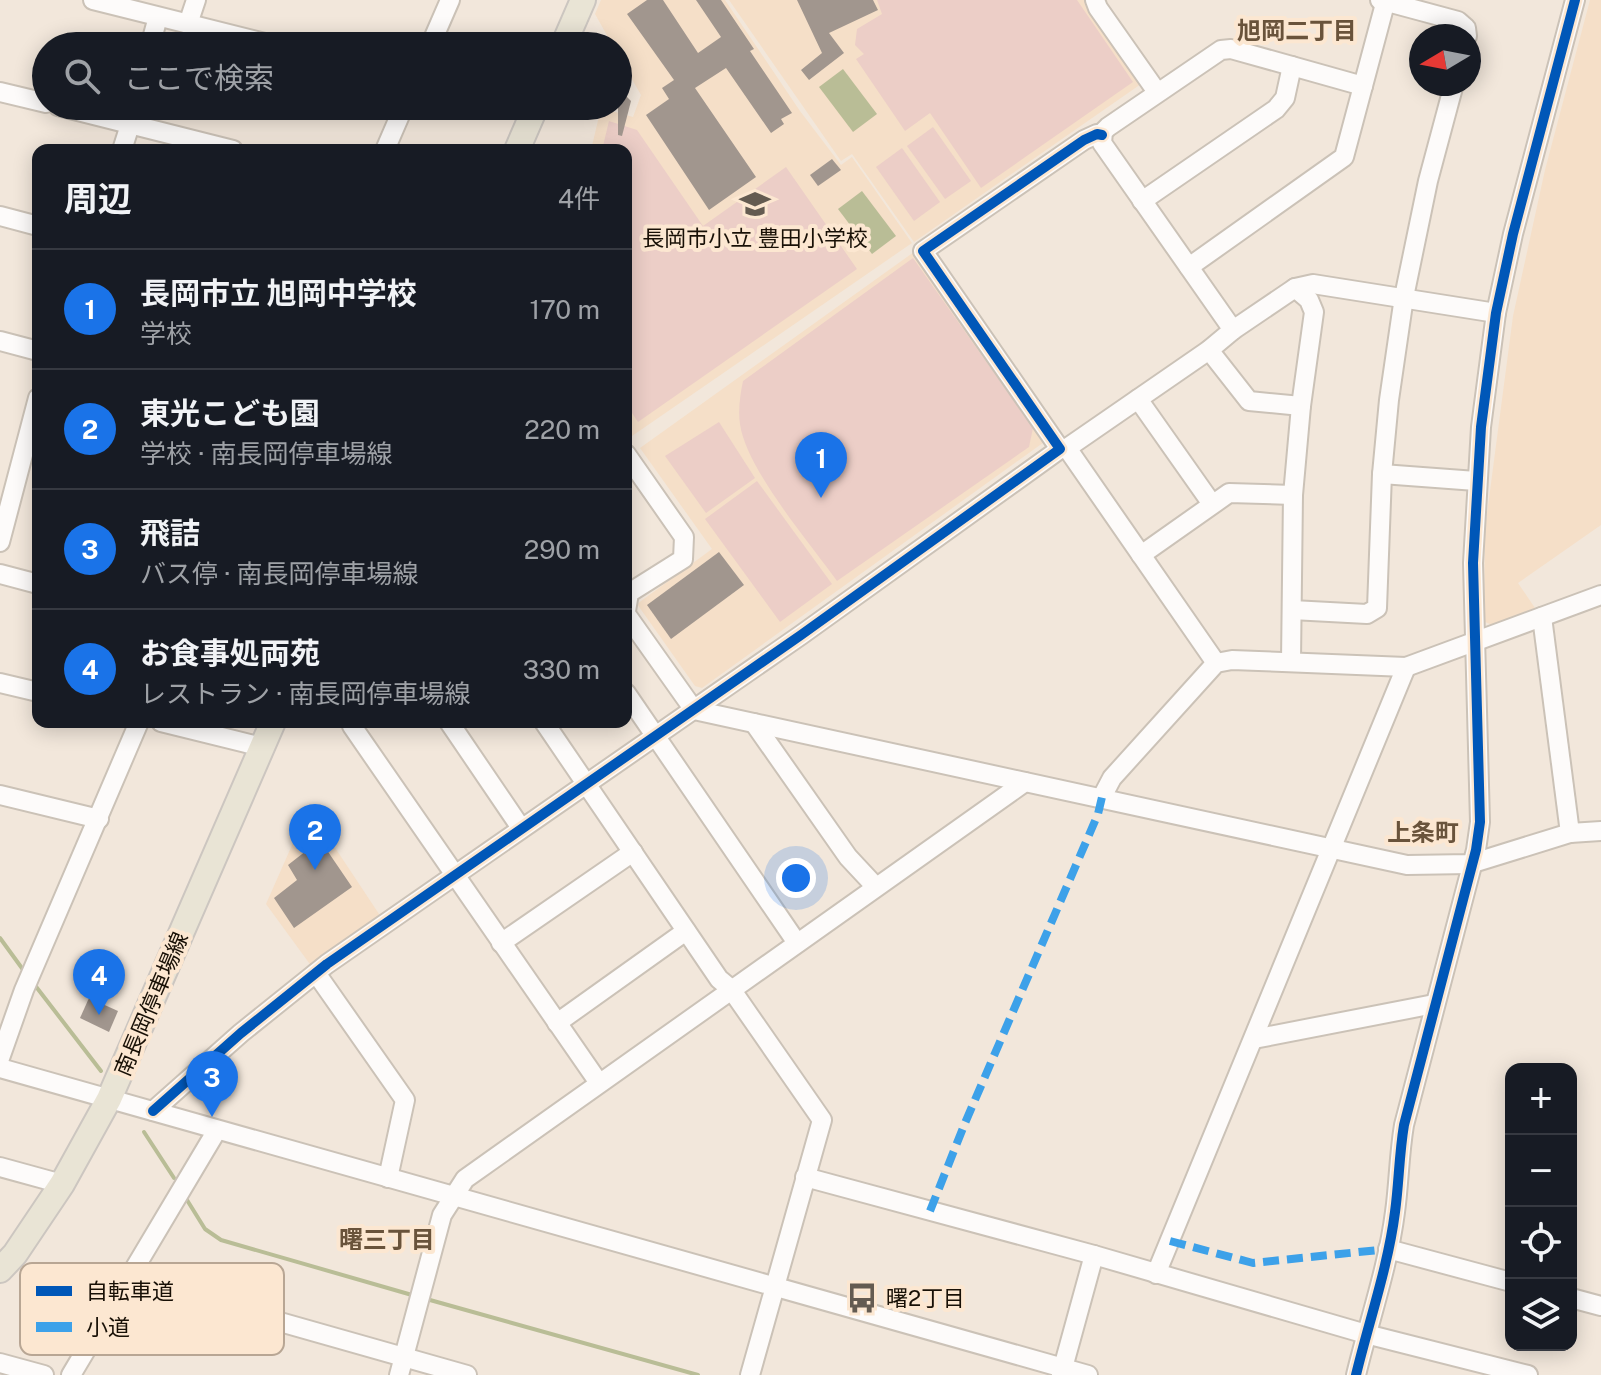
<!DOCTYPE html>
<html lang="ja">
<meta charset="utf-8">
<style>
body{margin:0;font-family:"Public Sans","Noto Sans JP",sans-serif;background:#242831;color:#f1f3f6}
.controls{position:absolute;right:24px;bottom:24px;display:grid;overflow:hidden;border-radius:16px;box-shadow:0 4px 20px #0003}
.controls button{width:72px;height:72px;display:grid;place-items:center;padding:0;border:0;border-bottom:2px solid #363941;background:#171b24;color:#f1f3f6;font:40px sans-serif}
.compass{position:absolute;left:1409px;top:24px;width:72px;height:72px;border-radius:50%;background:#171b24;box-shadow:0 4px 20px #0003;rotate:260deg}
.you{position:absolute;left:796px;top:878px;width:28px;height:28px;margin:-20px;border:6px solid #fff;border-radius:50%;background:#1a73e8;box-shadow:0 0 0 12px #1a73e833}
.badge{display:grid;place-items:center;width:52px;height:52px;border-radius:50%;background:#1a73e8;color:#fff;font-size:26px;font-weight:700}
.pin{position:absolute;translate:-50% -66px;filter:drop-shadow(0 2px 4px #0008)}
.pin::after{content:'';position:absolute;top:42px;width:28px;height:24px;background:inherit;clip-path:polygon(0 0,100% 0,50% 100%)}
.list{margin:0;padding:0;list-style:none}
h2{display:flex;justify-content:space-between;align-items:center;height:104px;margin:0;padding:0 32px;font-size:34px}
h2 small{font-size:26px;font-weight:400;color:#9ea1a6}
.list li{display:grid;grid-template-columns:52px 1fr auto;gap:24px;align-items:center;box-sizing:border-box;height:120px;padding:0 32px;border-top:2px solid #363941}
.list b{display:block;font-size:30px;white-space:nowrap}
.list p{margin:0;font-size:26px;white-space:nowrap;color:#9ea1a6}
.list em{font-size:26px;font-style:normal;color:#9ea1a6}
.icon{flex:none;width:44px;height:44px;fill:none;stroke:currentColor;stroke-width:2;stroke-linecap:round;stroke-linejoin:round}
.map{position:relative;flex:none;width:1601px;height:1375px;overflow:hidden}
.search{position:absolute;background:#171b24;box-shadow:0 4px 20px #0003;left:32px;top:32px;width:600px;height:88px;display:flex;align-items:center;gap:20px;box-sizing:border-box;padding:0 28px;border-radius:44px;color:#9ea1a6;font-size:30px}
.panel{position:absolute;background:#171b24;box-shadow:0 4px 20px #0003;left:32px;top:144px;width:600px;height:584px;border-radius:16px}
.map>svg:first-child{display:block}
.built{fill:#f5dfc8}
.green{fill:#eccec7}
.water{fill:#b9bd96}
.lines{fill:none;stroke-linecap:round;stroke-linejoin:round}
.stream{stroke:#b9bd96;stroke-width:4}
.building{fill:#a1968e}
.minor-casing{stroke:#cbc2b7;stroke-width:22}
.major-casing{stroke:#ccc6c0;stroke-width:28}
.minor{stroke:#fdfbfa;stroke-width:18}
.major{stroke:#e9e4d5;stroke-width:24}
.quiet{stroke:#3da1e9;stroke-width:8;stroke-dasharray:16 8;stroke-linecap:butt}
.cycleway-casing{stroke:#fce7d1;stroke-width:15}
.cycleway{stroke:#0057b8;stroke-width:10}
.labels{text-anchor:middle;stroke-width:8;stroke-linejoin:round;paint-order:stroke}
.poi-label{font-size:22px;fill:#181006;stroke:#fce7d1}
.street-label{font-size:22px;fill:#181006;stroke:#fce7d1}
.neighbourhood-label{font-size:24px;font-weight:bold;fill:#69533b;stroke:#fce7d1}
.key{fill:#fce7d1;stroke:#b8a694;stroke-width:2}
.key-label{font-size:22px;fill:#181006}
</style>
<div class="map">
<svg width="1601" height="1375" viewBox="0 0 1601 1375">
<rect width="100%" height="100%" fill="#f2e7db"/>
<g class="built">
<path d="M601,0H725L800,111L841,165L852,157L912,243L632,436L626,427V150H591L601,108L633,117L641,95L618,55V46H613L595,14Z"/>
<path d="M729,0H1087L1086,4L1141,84L914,242L852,154L841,161Z"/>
<path d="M1590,0H1601V525L1518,583L1535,608L1495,626L1485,622L1484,612L1485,529L1513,316L1545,170Z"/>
<path d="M914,252L1047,440L702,688L695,686L637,604L712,549L640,448Z"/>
<path d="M318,822L381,917L312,967L266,904L296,836Z"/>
</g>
<g class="green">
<path d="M877,0H1077L1133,82L981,188L930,113L905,131L856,59L864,54L855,45L857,29L882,14Z"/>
<path d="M609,121L637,130L703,226L786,167L857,269L638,422L626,404V150H602Z"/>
<path d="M933,127L971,181L945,199L907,146Z"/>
<path d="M902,148L940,202L914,221L876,167Z"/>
<path d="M913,258L1033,428L1029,447L837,581C810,543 746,469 740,424C738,411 740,395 743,381Z"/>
<path d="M719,422L755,478L706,513L665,456Z"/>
<path d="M757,481L832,584L780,622L705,519Z"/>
</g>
<g class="water">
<path d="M843,69L877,114L853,132L819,87Z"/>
<path d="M862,191L896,236L872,254L838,209Z"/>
</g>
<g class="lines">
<g class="stream">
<path d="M0,938L24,971"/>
<path d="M34,984L101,1071"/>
<path d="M144,1132L174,1178"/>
<path d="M187,1200L205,1229L221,1240L412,1295"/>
<path d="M430,1300L698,1375"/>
</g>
</g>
<g class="building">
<path d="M647,0H663L698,53L721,37L696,0H721L754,49L750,51L792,113L781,119L784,124L771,133L726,68L695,88L756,177L709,210L646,115L669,99L662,88L674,80L627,14Z"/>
<path d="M797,0H873L878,10L829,33L844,53L809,80L801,70L822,53Z"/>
<path d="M618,88L631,101L622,136L618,135Z"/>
<path d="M832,159L841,170L818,186L810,175Z"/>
<path d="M719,552L744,585L671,639L647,605Z"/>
<path d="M320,840L352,887L294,928L274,898L297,880L288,865Z"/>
<path d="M89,998L118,1011L109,1032L80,1018Z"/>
</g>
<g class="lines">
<g class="minor-casing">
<g id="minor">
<path d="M93,0L277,46"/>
<path d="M1095,0L1098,8L1157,92"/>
<path d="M1380,0L1458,21L1466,28L1467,36"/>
<path d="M188,24L196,0"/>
<path d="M150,46L158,17"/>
<path d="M430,46L450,0"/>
<path d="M1363,86L1231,49L1221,50L1108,127L1103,132L1102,143L1233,330L1295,288L1313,284L1496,313"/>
<path d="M0,92L46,103"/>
<path d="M58,106L233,150"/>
<path d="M122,150L136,106"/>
<path d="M385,150L404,106"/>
<path d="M1142,201L1276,109L1285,98L1292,66"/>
<path d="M0,216L38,226"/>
<path d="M1189,267L1344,157L1386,0"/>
<path d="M0,341L38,351"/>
<path d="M1209,350L1249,401L1301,406"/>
<path d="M1138,399L1212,504"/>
<path d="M626,454L684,537L683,559L629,593L626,611"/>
<path d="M1382,474L1476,481"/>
<path d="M0,542L38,398"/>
<path d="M1141,555L1229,493L1293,495"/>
<path d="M0,574L38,584"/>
<path d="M1292,610L1367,614L1377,608L1382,474L1389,400L1404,297L1428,181L1454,84"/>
<path d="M626,614L694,710L1407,865L1470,864L1570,833L1601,831"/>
<path d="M1542,617L1570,833"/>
<path d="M1291,661L1293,495L1301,406L1314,312L1309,300L1295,288"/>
<path d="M1216,663L1067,448L1209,350L1233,330"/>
<path d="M0,683L38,692"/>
<path d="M626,693L797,943"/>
<path d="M161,722L262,747"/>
<path d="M449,722L521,828"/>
<path d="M544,722L719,979L731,989L822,1120L750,1375"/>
<path d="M754,723L848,857L876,887"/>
<path d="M352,726L599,1083"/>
<path d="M0,795L99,819"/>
<path d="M1102,797L1112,778L1216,663L1232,660L1406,667L1601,595"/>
<path d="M501,943L633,852"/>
<path d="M316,973L405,1100L388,1178"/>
<path d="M557,1023L686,931"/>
<path d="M1254,1039L1434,1004"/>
<path d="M0,1058L24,990L139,722"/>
<path d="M0,1068L1088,1375"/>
<path d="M153,1111L241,1033L327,964L801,635L1060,449L923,251L1084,140L1097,134L1102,135"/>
<path d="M0,1167L62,1184"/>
<path d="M805,1177L1094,1255L1366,1334L1528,1375"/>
<path d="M1388,1249L1511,1282"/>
<path d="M1156,1274L1406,667"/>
<path d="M128,1279L467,1375"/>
<path d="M1571,1298L1601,1306"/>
<path d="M0,1363L44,1375"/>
<path d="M71,1375L217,1130"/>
<path d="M399,1375L442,1215L465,1179L1025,782"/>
<path d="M1061,1375L1094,1255"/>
<path d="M1356,1375C1369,1321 1388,1267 1395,1212C1399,1183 1399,1155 1404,1125L1476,850L1480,822L1473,563L1481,427L1496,313L1513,234L1575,0"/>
</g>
</g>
<g class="major-casing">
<g id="major">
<path d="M563,46L583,0"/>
<path d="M517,150L536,106"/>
<path d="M0,1270L15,1254L62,1184L109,1099L273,722"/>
</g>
</g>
<use href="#minor" class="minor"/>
<use href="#major" class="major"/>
<g class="quiet">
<path d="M930,1211L965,1123L1098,814L1102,797"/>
<path d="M1170,1241L1253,1263L1388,1249"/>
</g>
<g class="cycleway-casing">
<g id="cycleway">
<path d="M153,1111L241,1033L327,964L801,635L1060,449L923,251L1084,140L1097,134L1102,135"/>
<path d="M1356,1375C1369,1321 1388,1267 1395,1212C1399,1183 1399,1155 1404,1125L1476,850L1480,822L1473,563L1481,427L1496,313L1513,234L1575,0"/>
</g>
</g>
<use href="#cycleway" class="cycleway"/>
</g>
<defs>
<g id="school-bare" transform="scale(2.4)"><path d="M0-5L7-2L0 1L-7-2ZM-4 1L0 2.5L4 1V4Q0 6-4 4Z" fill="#645b51" stroke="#fce7d1" stroke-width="2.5" paint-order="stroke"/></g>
<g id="bus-bare" transform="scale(2.4)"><path d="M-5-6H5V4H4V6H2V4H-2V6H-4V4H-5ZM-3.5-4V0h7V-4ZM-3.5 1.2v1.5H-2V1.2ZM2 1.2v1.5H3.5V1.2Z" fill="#645b51" stroke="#fce7d1" stroke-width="2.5" paint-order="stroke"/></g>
</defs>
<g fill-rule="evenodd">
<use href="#school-bare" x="755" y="204"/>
<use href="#bus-bare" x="862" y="1298"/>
</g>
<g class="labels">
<g class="poi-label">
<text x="755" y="246">長岡市小立 豊田小学校</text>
<text x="886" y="1306" text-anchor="start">曙2丁目</text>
</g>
<g class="street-label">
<text transform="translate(151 1004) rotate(-67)" y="8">南長岡停車場線</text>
</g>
<g class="neighbourhood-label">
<text x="1297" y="39">旭岡二丁目</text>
<text x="1423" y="841">上条町</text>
<text x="387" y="1248">曙三丁目</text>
</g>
</g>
<rect x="20" y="1263" width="264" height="92" rx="12" class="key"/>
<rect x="36" y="1286" width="36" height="10" fill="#0057b8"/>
<rect x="36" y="1322" width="36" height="10" fill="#3da1e9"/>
<g class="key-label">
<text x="86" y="1299">自転車道</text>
<text x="86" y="1335">小道</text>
</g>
</svg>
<div class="controls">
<button>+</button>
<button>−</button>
<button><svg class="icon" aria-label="locate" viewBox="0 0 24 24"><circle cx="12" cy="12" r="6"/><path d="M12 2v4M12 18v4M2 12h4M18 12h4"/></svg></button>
<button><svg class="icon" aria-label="layers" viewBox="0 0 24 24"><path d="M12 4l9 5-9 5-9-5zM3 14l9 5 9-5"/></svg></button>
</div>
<svg class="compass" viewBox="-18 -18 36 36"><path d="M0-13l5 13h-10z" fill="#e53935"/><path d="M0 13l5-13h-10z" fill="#9ea1a6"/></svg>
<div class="you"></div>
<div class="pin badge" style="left:821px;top:498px">1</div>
<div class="pin badge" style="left:315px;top:870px">2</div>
<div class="pin badge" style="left:212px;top:1117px">3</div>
<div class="pin badge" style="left:99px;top:1015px">4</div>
<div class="search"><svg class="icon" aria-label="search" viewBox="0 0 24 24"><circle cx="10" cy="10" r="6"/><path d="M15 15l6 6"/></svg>ここで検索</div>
<section class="panel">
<h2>周辺<small>4件</small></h2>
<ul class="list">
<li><span class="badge">1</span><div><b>長岡市立 旭岡中学校</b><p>学校</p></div><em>170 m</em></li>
<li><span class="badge">2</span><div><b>東光こども園</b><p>学校 · 南長岡停車場線</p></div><em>220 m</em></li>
<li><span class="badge">3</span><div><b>飛詰</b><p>バス停 · 南長岡停車場線</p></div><em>290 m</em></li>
<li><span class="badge">4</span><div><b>お食事処両苑</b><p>レストラン · 南長岡停車場線</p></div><em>330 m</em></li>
</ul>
</section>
</div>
